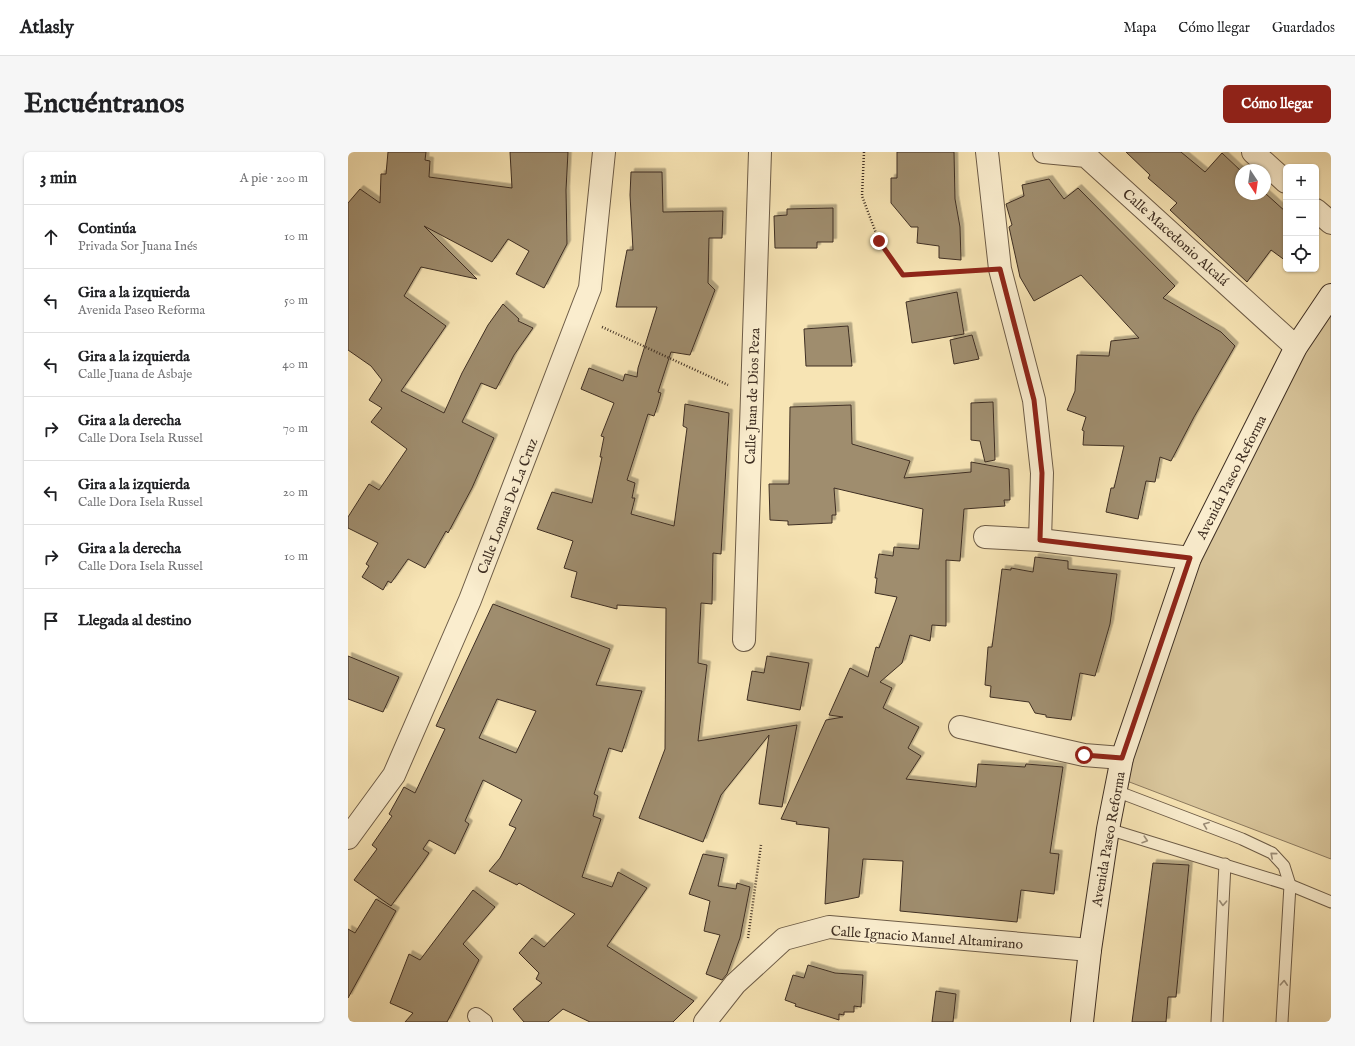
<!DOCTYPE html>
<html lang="es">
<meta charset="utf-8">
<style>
body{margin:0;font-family:"IM FELL English",serif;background:#f6f6f6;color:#202124}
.controls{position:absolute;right:12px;top:12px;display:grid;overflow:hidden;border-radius:6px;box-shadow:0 1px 3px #0004}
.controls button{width:36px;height:36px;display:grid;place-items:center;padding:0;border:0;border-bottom:1px solid #e0e0e0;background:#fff;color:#202124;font:20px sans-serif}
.compass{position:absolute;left:887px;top:12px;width:36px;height:36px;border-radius:50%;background:#fff;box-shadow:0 1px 3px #0004;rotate:167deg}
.stop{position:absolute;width:12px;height:12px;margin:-9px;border:3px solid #8f2418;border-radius:50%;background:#fff}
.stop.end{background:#8f2418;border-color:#fff;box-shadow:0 1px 4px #0008}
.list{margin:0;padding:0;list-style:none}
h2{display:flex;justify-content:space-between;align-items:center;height:52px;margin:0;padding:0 16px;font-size:17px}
h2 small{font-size:13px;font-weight:400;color:#757577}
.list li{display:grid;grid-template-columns:26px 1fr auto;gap:12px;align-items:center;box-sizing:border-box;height:64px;padding:0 16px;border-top:1px solid #e0e0e0}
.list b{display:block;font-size:15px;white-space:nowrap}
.list p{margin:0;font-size:13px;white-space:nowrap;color:#757577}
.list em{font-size:13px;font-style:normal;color:#757577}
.icon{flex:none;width:22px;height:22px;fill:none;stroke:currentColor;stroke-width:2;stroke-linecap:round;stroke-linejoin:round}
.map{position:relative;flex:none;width:983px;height:870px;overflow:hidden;border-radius:6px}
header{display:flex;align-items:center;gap:24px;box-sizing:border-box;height:56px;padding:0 20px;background:#fff;border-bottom:1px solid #e0e0e0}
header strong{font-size:19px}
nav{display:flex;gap:22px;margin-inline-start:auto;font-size:14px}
.intro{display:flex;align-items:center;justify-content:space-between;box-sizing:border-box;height:96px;padding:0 24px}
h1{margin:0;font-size:28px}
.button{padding:10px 18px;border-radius:6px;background:#8f2418;color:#fff;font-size:14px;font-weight:700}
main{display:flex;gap:24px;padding:0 24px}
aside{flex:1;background:#fff;border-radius:6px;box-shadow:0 1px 3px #0004}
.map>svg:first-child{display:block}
.green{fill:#d8c59b;stroke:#8c7a5f}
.building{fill:#9f8d6e;stroke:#3f2f23;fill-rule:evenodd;filter:url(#shadow)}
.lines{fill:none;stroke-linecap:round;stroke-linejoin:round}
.service-casing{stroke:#6d5c47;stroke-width:13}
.pedestrian-casing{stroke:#6d5c47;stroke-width:18}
.minor-casing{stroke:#6d5c47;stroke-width:24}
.secondary-casing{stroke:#3f2f23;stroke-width:24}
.path{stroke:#3f2f23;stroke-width:2.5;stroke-dasharray:1 2;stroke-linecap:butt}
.service{stroke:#faedce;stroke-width:11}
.pedestrian{stroke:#faedce;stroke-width:16}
.minor{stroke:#faedce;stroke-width:22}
.secondary{stroke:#faedce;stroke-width:22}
.oneway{stroke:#9c8e78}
.route{stroke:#8f2418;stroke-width:5}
.labels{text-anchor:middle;stroke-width:3;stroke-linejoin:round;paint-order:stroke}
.street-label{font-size:14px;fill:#3f2f23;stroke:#faedce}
</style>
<header>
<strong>Atlasly</strong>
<nav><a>Mapa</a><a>Cómo llegar</a><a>Guardados</a></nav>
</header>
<div class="intro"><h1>Encuéntranos</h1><a class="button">Cómo llegar</a></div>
<main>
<aside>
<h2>3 min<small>A pie · 200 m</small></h2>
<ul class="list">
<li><svg class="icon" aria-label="ahead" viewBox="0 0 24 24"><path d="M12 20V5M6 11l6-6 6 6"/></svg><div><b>Continúa</b><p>Privada Sor Juana Inés</p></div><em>10 m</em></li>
<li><svg class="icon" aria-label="left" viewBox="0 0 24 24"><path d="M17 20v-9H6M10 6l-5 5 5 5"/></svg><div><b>Gira a la izquierda</b><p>Avenida Paseo Reforma</p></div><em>50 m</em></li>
<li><svg class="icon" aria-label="left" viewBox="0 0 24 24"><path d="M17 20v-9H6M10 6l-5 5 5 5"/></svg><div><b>Gira a la izquierda</b><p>Calle Juana de Asbaje</p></div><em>40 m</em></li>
<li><svg class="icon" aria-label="right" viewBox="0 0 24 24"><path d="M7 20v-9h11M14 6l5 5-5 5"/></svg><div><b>Gira a la derecha</b><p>Calle Dora Isela Russel</p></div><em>70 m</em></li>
<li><svg class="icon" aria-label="left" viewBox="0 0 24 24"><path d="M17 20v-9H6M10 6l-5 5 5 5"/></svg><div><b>Gira a la izquierda</b><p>Calle Dora Isela Russel</p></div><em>20 m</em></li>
<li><svg class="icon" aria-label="right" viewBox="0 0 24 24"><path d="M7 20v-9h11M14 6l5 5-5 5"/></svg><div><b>Gira a la derecha</b><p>Calle Dora Isela Russel</p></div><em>10 m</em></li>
<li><svg class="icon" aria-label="arrive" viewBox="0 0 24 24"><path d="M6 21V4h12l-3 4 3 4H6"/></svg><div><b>Llegada al destino</b></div></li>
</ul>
</aside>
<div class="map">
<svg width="983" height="870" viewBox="0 0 983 870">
<defs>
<filter id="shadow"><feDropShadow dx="3.5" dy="-3.5" stdDeviation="0" flood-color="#0004"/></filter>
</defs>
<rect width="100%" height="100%" fill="#f7e4b4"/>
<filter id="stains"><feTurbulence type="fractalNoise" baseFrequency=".005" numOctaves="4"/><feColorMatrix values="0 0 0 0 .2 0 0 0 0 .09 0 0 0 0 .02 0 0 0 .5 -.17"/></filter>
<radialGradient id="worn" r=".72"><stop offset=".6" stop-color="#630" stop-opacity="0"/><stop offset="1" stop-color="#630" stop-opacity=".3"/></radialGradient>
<path class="green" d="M983,143V707L771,626L842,406Z"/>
<g class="building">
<path d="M40,0H78L77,8L82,9L81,25L164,36L162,0H220L218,38L219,92L196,136L168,122L181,99L160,87L144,110L76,74L129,127L73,115L56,144L98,174L53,239L96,261L114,221L140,173L155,152L171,167L170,169L185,176L166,203L148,237L133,231L114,270L146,286L124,336L100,381L98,379L77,416L60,407L43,431L40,429L35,438L14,425L21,414L18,412L30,391L0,376V365L21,332L31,338L59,297L23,270L34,256L21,248L34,228L23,214L0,198V51L12,37L32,51L33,22H38Z"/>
<path d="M549,0H606L607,47L612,75L613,108L591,106V94L569,91L570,75H563L543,51V26H549Z"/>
<path d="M778,0H833L857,20L874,1L893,19V42L917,41L938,60V109L923,98L899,130L822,58L829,51L800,26L802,23Z"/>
<path d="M283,20H314L315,60L375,59L374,86H361L360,131L367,138L342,203L323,200L310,240L313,241L310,252L306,264L300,262L279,328L287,331L284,346H287L283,362L326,374L339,276L335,274L337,252L381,261L373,402L365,401L364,452L353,451L350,511L359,513L350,589L449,573L434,655L411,652L421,583L373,643L355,690L291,666L317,597L318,456L269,453V457L223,445L229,420L216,416L225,389L189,377L204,340L244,351L254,305H252L256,285L253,284L266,251L233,237L241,216L275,229L277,222L289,225L290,216L309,155H268L279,98H285L282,43Z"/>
<path d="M701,27L716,47L730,36L827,134L815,146L873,180L887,194L846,265L823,309L812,305L807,330L798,329L790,367L758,360L763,336H766L776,294L735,293L736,279L734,278L738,265L719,258L727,239L729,203L761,204L763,189L791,186L733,123L686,149L672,125L661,75L664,73L658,52L676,44L674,33Z"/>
<path d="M485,56V90H469V96H427L426,64L439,63V57Z"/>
<path d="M609,140L616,182L564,191L558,150Z"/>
<path d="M500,174L504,214H458L456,177Z"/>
<path d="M624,183L631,207L606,212L602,188Z"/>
<path d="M645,250L647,308L637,310L632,289L623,288V251Z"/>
<path d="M503,253L504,292L562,309L556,326L623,320V310L661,317L662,348H656L657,354L616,357L612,409L598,408V474L584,473L582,489L562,483L554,511L532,530L544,536L535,556L571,575L560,596L573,604L558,627L628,635L630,612L677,615L678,612L715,615L702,701L711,702L706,742L673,738L669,770L552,759L555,709L515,707L511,745L477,752L481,676L448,672L449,670L433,667L478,568L495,565L481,563L502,516L520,525L528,495L531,496L549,445L527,441L529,426H527L531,402L545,404L546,395L571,397L575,357L486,336L488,363H484V371L440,373V369L422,368L421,332H441L442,255Z"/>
<path d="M687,405L720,409V417L769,422L762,472L747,524L732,521L723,568L698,565V563L687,561L681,550L642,545L643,534L637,533L640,495H644L654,417L663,418V416L685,420Z"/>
<path d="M145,452L262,497L248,533L294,539L274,600L261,596L246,642L250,644L245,664L253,667L234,725L264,735L270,720L299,736L259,794L346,849L325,870H242L215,857L200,870H176L165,857L194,831L188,827L191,821L171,801L184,786L196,795L227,762L171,731L169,733L141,719L152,706L168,676L161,673L174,648L135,628L117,669L121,672L107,702L81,688L75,697L81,701L75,710L43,754L6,728L29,697L24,693L44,664L41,662L56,635L67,641L97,577L88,574ZM149,547L188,559L168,601L131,586Z"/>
<path d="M0,504L51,525L35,560L0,547Z"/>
<path d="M419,504L461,511L452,558L399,548L404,519L416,521Z"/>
<path d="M355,702L376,706L370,734L388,737L389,731L402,735L392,786L379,822L374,828L358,822L372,783L356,779L362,749L341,742Z"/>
<path d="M805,711L841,713L828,845H820L818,870H784Z"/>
<path d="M125,738L147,755L115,792L131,808L99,870H57L65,861L42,851L61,802L72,808Z"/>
<path d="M28,747L48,759L0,846V777L7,781Z"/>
<path d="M460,813L487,821L515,823L513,855L506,854V860H496V863L491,862V868L447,854L448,852L437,848L445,823L456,826Z"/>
<path d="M588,839L608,842L605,870H584Z"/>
</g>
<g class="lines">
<g class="service-casing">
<g id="service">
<path d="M768,639L894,687L924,701L936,714L942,733L934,870"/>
<path d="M760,677L942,733L983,750"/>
<path d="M869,870L877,712"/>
</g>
</g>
<g class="pedestrian-casing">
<path id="pedestrian" d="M128,864L136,870"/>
</g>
<g class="minor-casing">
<g id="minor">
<path d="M639,0L652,117L686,248L694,321L692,388"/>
<path d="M696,0L738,4L948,195"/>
<path d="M905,0L938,30"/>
<path d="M968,58L983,71"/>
<path d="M637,385L692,388L842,406"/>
<path d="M396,488L412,0"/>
<path d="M612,575L736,603L774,606"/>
<path d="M0,686L46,623L122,448L242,136L256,0"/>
<path d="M357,870L387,832L436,787L481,775L742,798"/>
</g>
</g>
<g class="secondary-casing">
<path id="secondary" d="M734,870L742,798L760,677L774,606L842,406L948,195L983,143"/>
</g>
<g class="path">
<path d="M516,0L514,44L531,89L555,123L627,118"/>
<path d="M254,175L380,233"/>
<path d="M400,786L413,693"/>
</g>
<use href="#service" class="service"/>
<use href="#pedestrian" class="pedestrian"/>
<use href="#minor" class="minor"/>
<use href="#secondary" class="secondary"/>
</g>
<defs><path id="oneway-chevron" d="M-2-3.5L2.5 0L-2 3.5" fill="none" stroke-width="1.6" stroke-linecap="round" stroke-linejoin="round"/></defs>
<g class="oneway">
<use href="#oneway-chevron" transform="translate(858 673) rotate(-159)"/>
<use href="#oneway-chevron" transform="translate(797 688) rotate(17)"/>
<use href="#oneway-chevron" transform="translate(925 703) rotate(-139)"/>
<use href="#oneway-chevron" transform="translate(875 751) rotate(93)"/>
<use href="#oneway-chevron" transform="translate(936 831) rotate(-87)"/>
</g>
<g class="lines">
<path class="route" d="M531,89L555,123L652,117L686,248L694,321L692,388L842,406L774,606L736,603"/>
</g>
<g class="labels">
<g class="street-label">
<text transform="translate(828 85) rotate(42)" y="5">Calle Macedonio Alcalá</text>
<text transform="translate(404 244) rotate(-88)" y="5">Calle Juan de Dios Peza</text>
<text transform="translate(883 325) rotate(-63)" y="5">Avenida Paseo Reforma</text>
<text transform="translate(159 354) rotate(-69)" y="5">Calle Lomas De La Cruz</text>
<text transform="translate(760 687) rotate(-80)" y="5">Avenida Paseo Reforma</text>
<text transform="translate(579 785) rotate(4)" y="5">Calle Ignacio Manuel Altamirano</text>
</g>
</g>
<rect width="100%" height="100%" filter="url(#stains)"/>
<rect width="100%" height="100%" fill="url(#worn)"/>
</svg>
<div class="controls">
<button>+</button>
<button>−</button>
<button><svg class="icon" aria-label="locate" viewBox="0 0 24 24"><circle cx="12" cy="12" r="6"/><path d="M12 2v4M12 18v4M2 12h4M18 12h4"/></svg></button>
</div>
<svg class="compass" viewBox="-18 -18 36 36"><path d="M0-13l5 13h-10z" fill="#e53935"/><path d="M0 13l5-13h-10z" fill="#757577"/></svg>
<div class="stop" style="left:736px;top:603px"></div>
<div class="stop end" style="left:531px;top:89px"></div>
</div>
</main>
